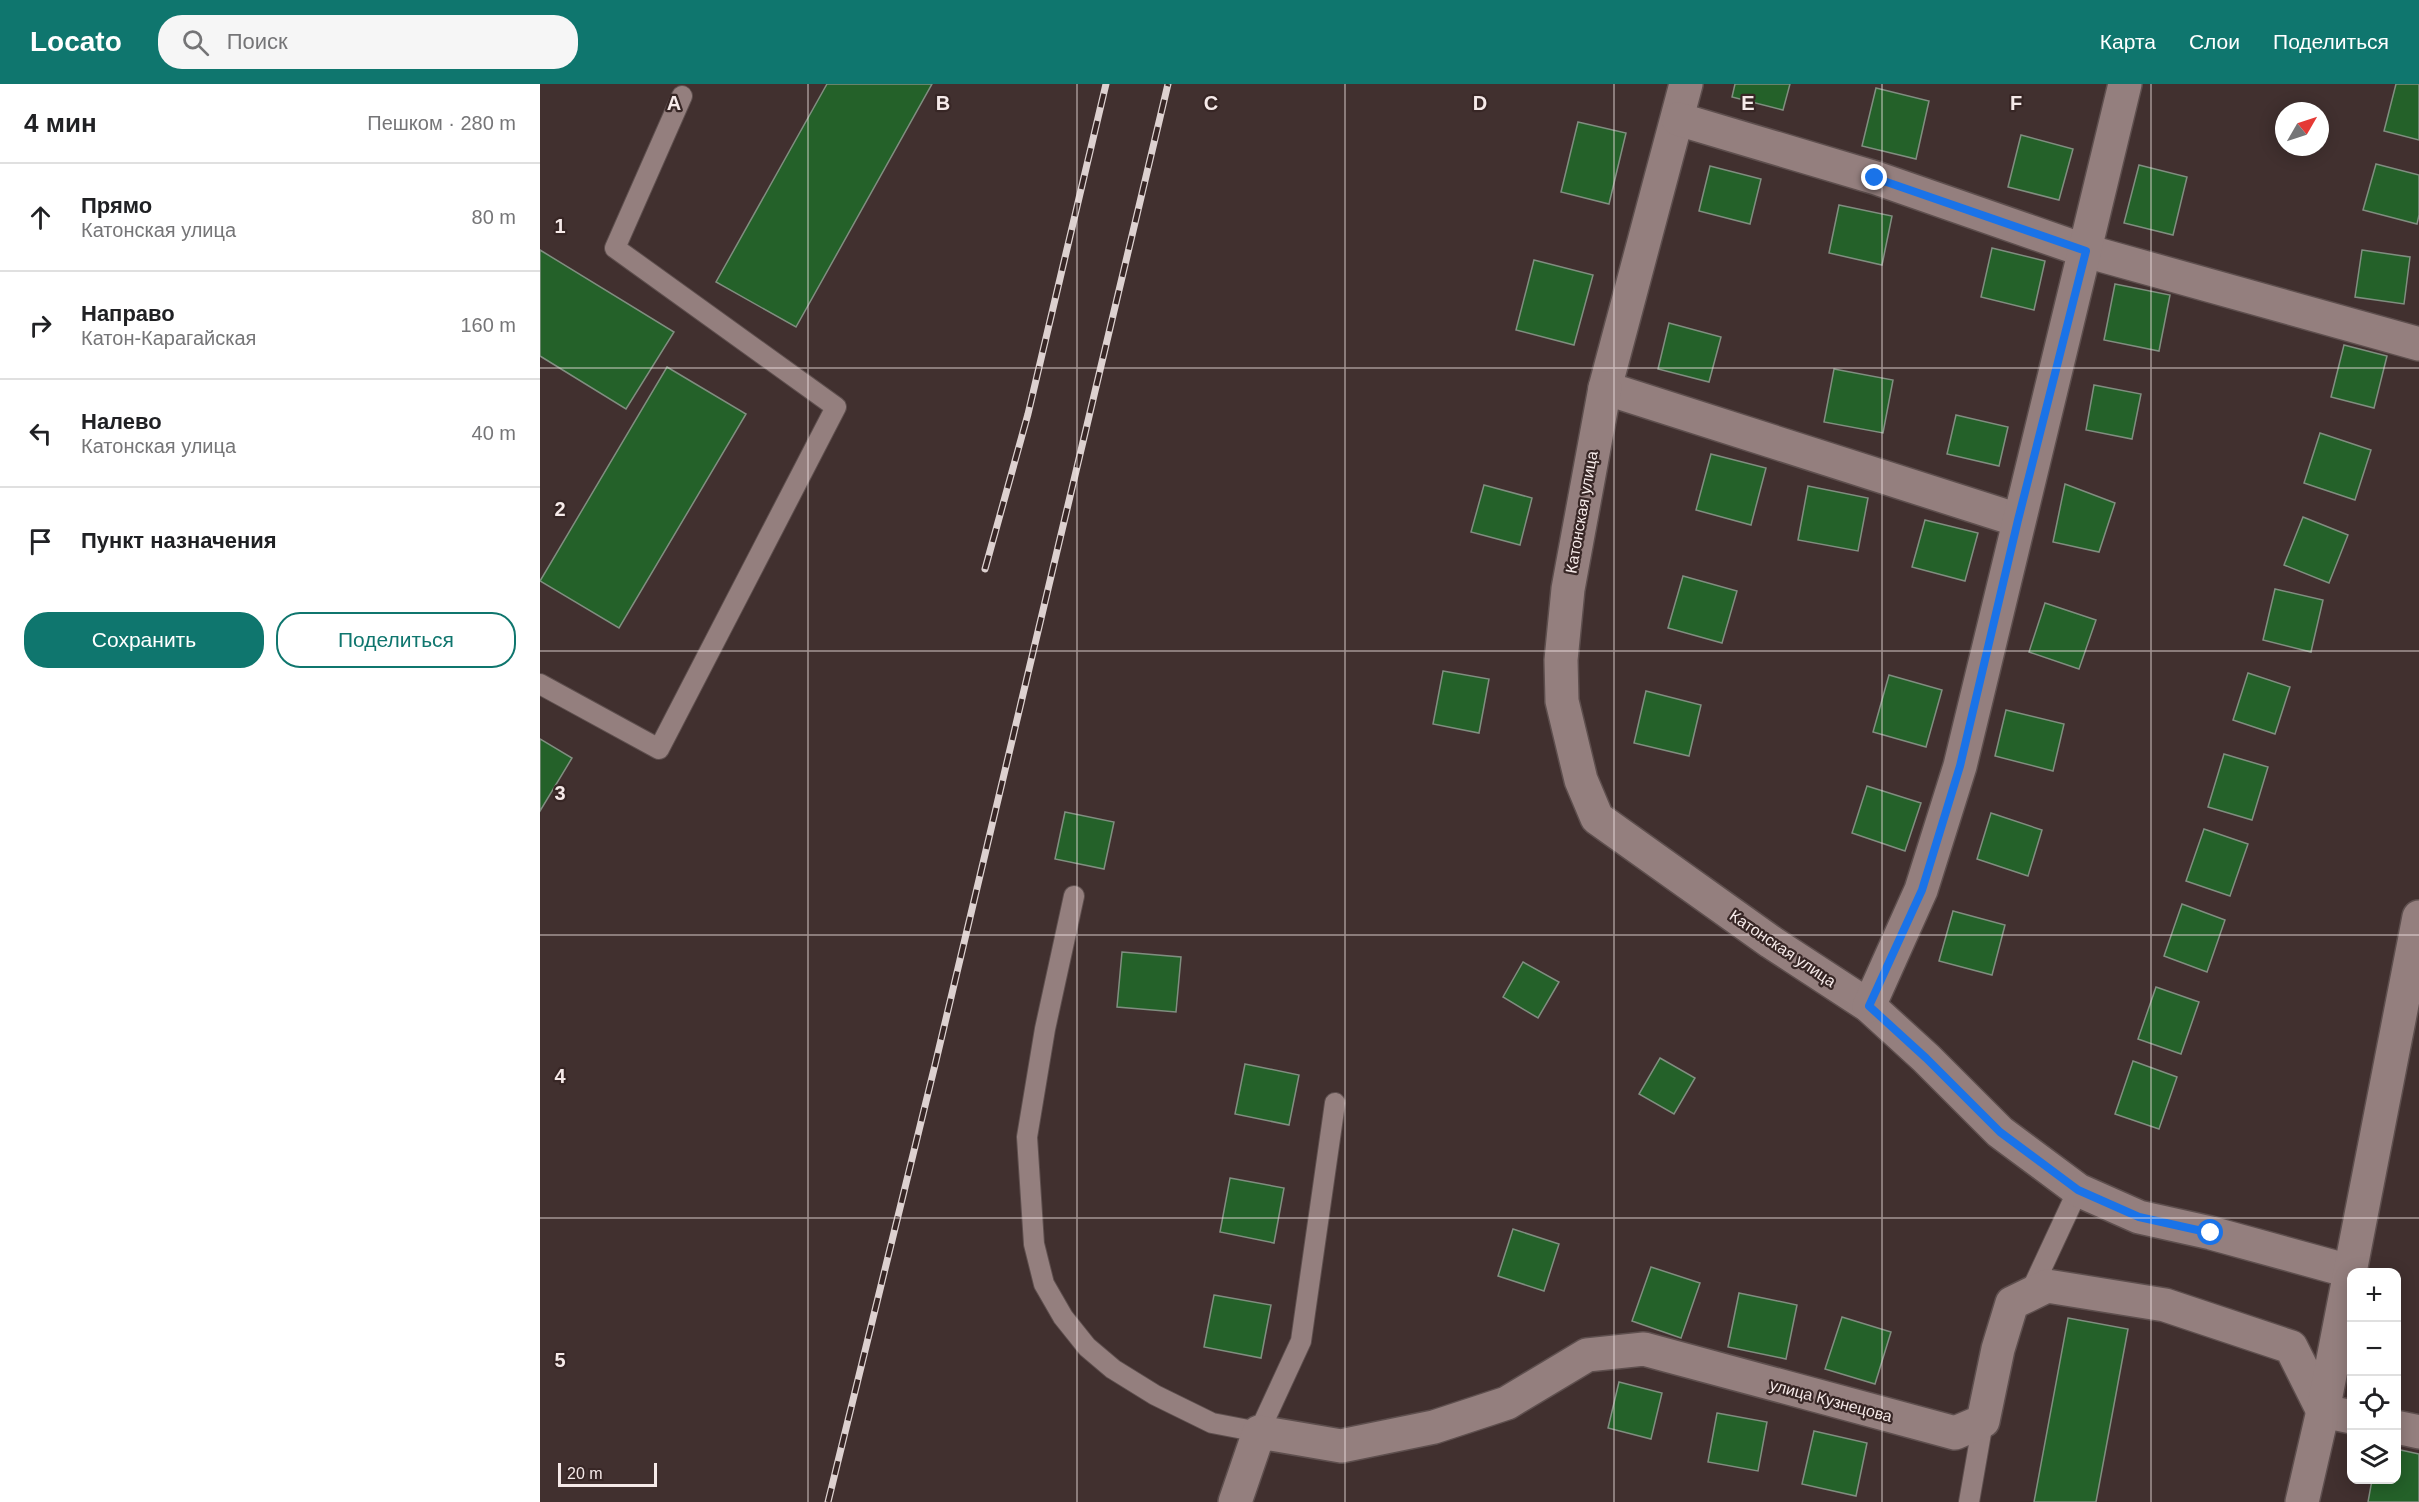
<!DOCTYPE html>
<html lang="ru">
<meta charset="utf-8">
<style>
body{margin:0;font-family:Helvetica,sans-serif;background:#f6f6f6;color:#202124}
.controls{position:absolute;right:18px;bottom:18px;display:grid;overflow:hidden;border-radius:12px;box-shadow:0 3px 15px #0003}
.controls button{width:54px;height:54px;display:grid;place-items:center;padding:0;border:0;border-bottom:2px solid #e0e0e0;background:#fff;color:#202124;font:30px sans-serif}
.compass{position:absolute;left:1735px;top:18px;width:54px;height:54px;border-radius:50%;background:#fff;box-shadow:0 3px 15px #0003;rotate:51deg}
.scale{position:absolute;left:18px;bottom:15px;width:99px;box-sizing:border-box;padding-left:6px;border:3px solid #f6eae9;border-top:0;font-size:16px;line-height:21px;white-space:nowrap;color:#f6eae9;-webkit-text-stroke:4px #372625;paint-order:stroke}
.stop{position:absolute;width:18px;height:18px;margin:-14px;border:4px solid #1a73e8;border-radius:50%;background:#fff}
.stop.end{background:#1a73e8;border-color:#fff;box-shadow:0 2px 6px #0008}
.list{margin:0;padding:0;list-style:none}
h2{display:flex;justify-content:space-between;align-items:center;height:78px;margin:0;padding:0 24px;font-size:26px}
h2 small{font-size:20px;font-weight:400;color:#757577}
.list li{display:grid;grid-template-columns:39px 1fr auto;gap:18px;align-items:center;box-sizing:border-box;height:108px;padding:0 24px;border-top:2px solid #e0e0e0}
.list b{display:block;font-size:22px;white-space:nowrap}
.list p{margin:0;font-size:20px;white-space:nowrap;color:#757577}
.list em{font-size:20px;font-style:normal;color:#757577}
.actions{display:flex;gap:12px;padding:18px 24px}
.actions a{flex:1;padding:14px 0;border:2px solid #0f766e;border-radius:24px;text-align:center;font-size:21px;color:#0f766e}
.actions .main{background:#0f766e;color:#fff}
.icon{flex:none;width:33px;height:33px;fill:none;stroke:currentColor;stroke-width:2;stroke-linecap:round;stroke-linejoin:round}
.map{position:relative;flex:none;width:1879px;height:1418px;overflow:hidden}
header{display:flex;align-items:center;gap:36px;box-sizing:border-box;height:84px;padding:0 30px;background:#0f766e;color:#fff}
header strong{font-size:28px}
nav{display:flex;gap:33px;margin-inline-start:auto;font-size:21px}
.search{width:420px;height:54px;background:#f6f6f6;display:flex;align-items:center;gap:15px;box-sizing:border-box;padding:0 21px;border-radius:24px;color:#757577;font-size:22px}
main{display:flex}
aside{flex:1;background:#fff}
.map>svg:first-child{display:block}
.building{fill:#246129;stroke:#808e80;stroke-width:1.5}
.lines{fill:none;stroke-linecap:round;stroke-linejoin:round}
.lane-casing{stroke:#5e4f4e;stroke-width:22}
.street-casing{stroke:#5e4f4e;stroke-width:36}
.secondary-casing{stroke:#5e4f4e;stroke-width:36}
.lane{stroke:#947f7e;stroke-width:20}
.street{stroke:#947f7e;stroke-width:33}
.secondary{stroke:#947f7e;stroke-width:33}
.rail-casing{stroke:#ddd1d0;stroke-width:7}
.rail{stroke:#372625;stroke-width:4.5;stroke-dasharray:14;stroke-linecap:butt}
.route{stroke:#1a73e8;stroke-width:8}
.grid{fill:none;stroke:#f6eae9;stroke-width:1.5;stroke-opacity:0.55}
.labels{text-anchor:middle;stroke-width:4.5;stroke-linejoin:round;paint-order:stroke}
.street-label{font-size:16px;fill:#f6eae9;stroke:#372625}
.grid-label{font-size:20px;text-anchor:middle;font-weight:bold;fill:#f6eae9;stroke:#372625;stroke-width:4.5;stroke-linejoin:round;paint-order:stroke}
</style>
<header>
<strong>Locato</strong>
<div class="search"><svg class="icon" aria-label="search" viewBox="0 0 24 24"><circle cx="10" cy="10" r="6"/><path d="M15 15l6 6"/></svg>Поиск</div>
<nav><a>Карта</a><a>Слои</a><a>Поделиться</a></nav>
</header>
<main>
<aside>
<h2>4 мин<small>Пешком · 280 m</small></h2>
<ul class="list">
<li><svg class="icon" aria-label="ahead" viewBox="0 0 24 24"><path d="M12 20V5M6 11l6-6 6 6"/></svg><div><b>Прямо</b><p>Катонская улица</p></div><em>80 m</em></li>
<li><svg class="icon" aria-label="right" viewBox="0 0 24 24"><path d="M7 20v-9h11M14 6l5 5-5 5"/></svg><div><b>Направо</b><p>Катон-Карагайская</p></div><em>160 m</em></li>
<li><svg class="icon" aria-label="left" viewBox="0 0 24 24"><path d="M17 20v-9H6M10 6l-5 5 5 5"/></svg><div><b>Налево</b><p>Катонская улица</p></div><em>40 m</em></li>
<li><svg class="icon" aria-label="arrive" viewBox="0 0 24 24"><path d="M6 21V4h12l-3 4 3 4H6"/></svg><div><b>Пункт назначения</b></div></li>
</ul>
<div class="actions"><a class="main">Сохранить</a><a>Поделиться</a></div>
</aside>
<div class="map">
<svg width="1879" height="1418" viewBox="0 0 1879 1418">
<rect width="100%" height="100%" fill="#41302f"/>
<g class="building">
<path d="M287,0H392L256,243L176,198Z"/>
<path d="M1195,0H1250L1243,26L1192,13Z"/>
<path d="M1856,0H1879V56L1844,47Z"/>
<path d="M1336,4L1389,17L1376,75L1322,62Z"/>
<path d="M1038,38L1086,49L1069,120L1021,108Z"/>
<path d="M1481,51L1533,65L1519,116L1468,103Z"/>
<path d="M1836,80L1879,91V131L1877,140L1823,126Z"/>
<path d="M1599,81L1647,93L1633,151L1584,139Z"/>
<path d="M1170,82L1221,95L1210,140L1159,127Z"/>
<path d="M1299,121L1352,132L1342,181L1289,169Z"/>
<path d="M1452,164L1505,177L1494,226L1441,213Z"/>
<path d="M0,166L134,248L86,325L0,272Z"/>
<path d="M1822,166L1870,173L1864,220L1815,213Z"/>
<path d="M994,176L1053,191L1034,261L976,246Z"/>
<path d="M1575,200L1630,211L1619,267L1564,256Z"/>
<path d="M1129,239L1181,253L1169,298L1118,285Z"/>
<path d="M1804,261L1847,272L1834,324L1791,313Z"/>
<path d="M127,283L206,330L79,544L0,497Z"/>
<path d="M1294,285L1353,296L1343,349L1284,338Z"/>
<path d="M1554,301L1601,310L1592,355L1546,346Z"/>
<path d="M1416,331L1468,343L1459,382L1407,370Z"/>
<path d="M1780,349L1831,366L1815,416L1764,399Z"/>
<path d="M1171,370L1226,384L1211,441L1156,426Z"/>
<path d="M1525,400L1575,419L1559,468L1513,458Z"/>
<path d="M944,401L992,414L980,461L931,448Z"/>
<path d="M1268,402L1328,414L1318,467L1258,456Z"/>
<path d="M1763,433L1808,451L1789,499L1744,481Z"/>
<path d="M1385,436L1438,449L1425,497L1372,483Z"/>
<path d="M1143,492L1197,507L1182,559L1128,544Z"/>
<path d="M1735,505L1783,516L1771,568L1723,556Z"/>
<path d="M1505,519L1556,536L1539,585L1489,568Z"/>
<path d="M903,587L949,595L939,649L893,640Z"/>
<path d="M1708,589L1750,603L1735,650L1693,636Z"/>
<path d="M1349,591L1402,606L1386,663L1333,648Z"/>
<path d="M1106,607L1161,621L1149,672L1094,659Z"/>
<path d="M1466,626L1524,640L1513,687L1455,672Z"/>
<path d="M0,655L32,674L0,727Z"/>
<path d="M1684,670L1728,683L1712,736L1668,723Z"/>
<path d="M1327,702L1381,719L1365,767L1312,749Z"/>
<path d="M525,728L574,738L564,785L515,775Z"/>
<path d="M1451,729L1502,746L1488,792L1437,775Z"/>
<path d="M1664,745L1708,760L1690,812L1646,797Z"/>
<path d="M1642,820L1685,836L1667,888L1624,872Z"/>
<path d="M1413,827L1465,841L1452,891L1399,877Z"/>
<path d="M582,868L641,873L636,928L577,923Z"/>
<path d="M983,878L1019,898L998,934L963,913Z"/>
<path d="M1616,903L1659,918L1641,970L1598,955Z"/>
<path d="M1120,974L1155,994L1134,1030L1099,1010Z"/>
<path d="M1593,977L1637,993L1619,1045L1575,1030Z"/>
<path d="M705,980L759,991L749,1041L695,1030Z"/>
<path d="M690,1094L744,1104L734,1159L680,1148Z"/>
<path d="M973,1145L1019,1160L1004,1207L958,1192Z"/>
<path d="M1111,1183L1160,1199L1141,1254L1092,1237Z"/>
<path d="M1199,1209L1257,1221L1246,1275L1188,1263Z"/>
<path d="M674,1211L731,1221L721,1274L664,1263Z"/>
<path d="M1302,1233L1351,1248L1335,1300L1285,1285Z"/>
<path d="M1528,1234L1588,1245L1556,1418H1494Z"/>
<path d="M1079,1298L1122,1309L1111,1355L1068,1344Z"/>
<path d="M1177,1329L1227,1338L1218,1387L1168,1378Z"/>
<path d="M1274,1347L1327,1359L1316,1412L1262,1400Z"/>
<path d="M1856,1365L1879,1370V1418H1828L1832,1396H1856Z"/>
</g>
<g class="lines">
<g class="lane-casing">
<g id="lane">
<path d="M0,600L119,665L296,323L75,164L142,12"/>
<path d="M534,812L505,945L487,1053L494,1160L504,1200L523,1233L547,1263L573,1285L615,1311L672,1339L719,1348L761,1257L795,1019"/>
<path d="M1490,1209L1538,1106"/>
<path d="M1429,1418L1444,1332"/>
</g>
</g>
<g class="street-casing">
<g id="street">
<path d="M1146,0L1065,304L1478,436"/>
<path d="M1138,35L1336,94L1546,167L1879,260"/>
<path d="M1065,304L1028,505L1021,576L1022,617L1041,696L1057,734L1231,858L1329,922L1386,974L1460,1048L1538,1106L1599,1133L1671,1149L1809,1187"/>
<path d="M1329,922L1381,806L1420,682L1585,0"/>
<path d="M1856,1343L1879,1348"/>
<path d="M695,1418L719,1348L801,1362L894,1343L967,1319L1047,1271L1104,1265L1415,1349L1443,1337L1458,1265L1472,1219L1507,1202L1625,1221L1751,1263L1783,1327L1812,1333"/>
</g>
</g>
<g class="secondary-casing">
<path id="secondary" d="M1762,1418L1783,1327L1879,833"/>
</g>
<use href="#lane" class="lane"/>
<use href="#street" class="street"/>
<use href="#secondary" class="secondary"/>
<g class="rail-casing">
<g id="rail">
<path d="M445,485L488,330L566,0"/>
<path d="M288,1418L395,981L628,0"/>
</g>
</g>
<use href="#rail" class="rail"/>
</g>
<g class="lines">
<path class="route" d="M1335,94L1546,167L1478,436L1420,682L1382,806L1329,922L1386,974L1460,1048L1538,1106L1599,1133L1671,1149"/>
</g>
<path class="grid" d="M268,0V1418M537,0V1418M805,0V1418M1074,0V1418M1342,0V1418M1611,0V1418M0,284H1879M0,567H1879M0,851H1879M0,1134H1879"/>
<g class="labels">
<g class="street-label">
<text transform="translate(1041 428) rotate(-80)" y="6">Катонская улица</text>
<text transform="translate(1243 864) rotate(34)" y="6">Катонская улица</text>
<text transform="translate(1291 1316) rotate(15)" y="6">улица Кузнецова</text>
</g>
</g>
<g class="grid-label">
<text x="134" y="26">A</text>
<text x="403" y="26">B</text>
<text x="671" y="26">C</text>
<text x="940" y="26">D</text>
<text x="1208" y="26">E</text>
<text x="1476" y="26">F</text>
<text x="20" y="149">1</text>
<text x="20" y="432">2</text>
<text x="20" y="716">3</text>
<text x="20" y="999">4</text>
<text x="20" y="1283">5</text>
</g>
</svg>
<div class="controls">
<button>+</button>
<button>−</button>
<button><svg class="icon" aria-label="locate" viewBox="0 0 24 24"><circle cx="12" cy="12" r="6"/><path d="M12 2v4M12 18v4M2 12h4M18 12h4"/></svg></button>
<button><svg class="icon" aria-label="layers" viewBox="0 0 24 24"><path d="M12 4l9 5-9 5-9-5zM3 14l9 5 9-5"/></svg></button>
</div>
<svg class="compass" viewBox="-18 -18 36 36"><path d="M0-13l5 13h-10z" fill="#e53935"/><path d="M0 13l5-13h-10z" fill="#757577"/></svg>
<div class="scale">20 m</div>
<div class="stop" style="left:1671px;top:1149px"></div>
<div class="stop end" style="left:1335px;top:94px"></div>
</div>
</main>
